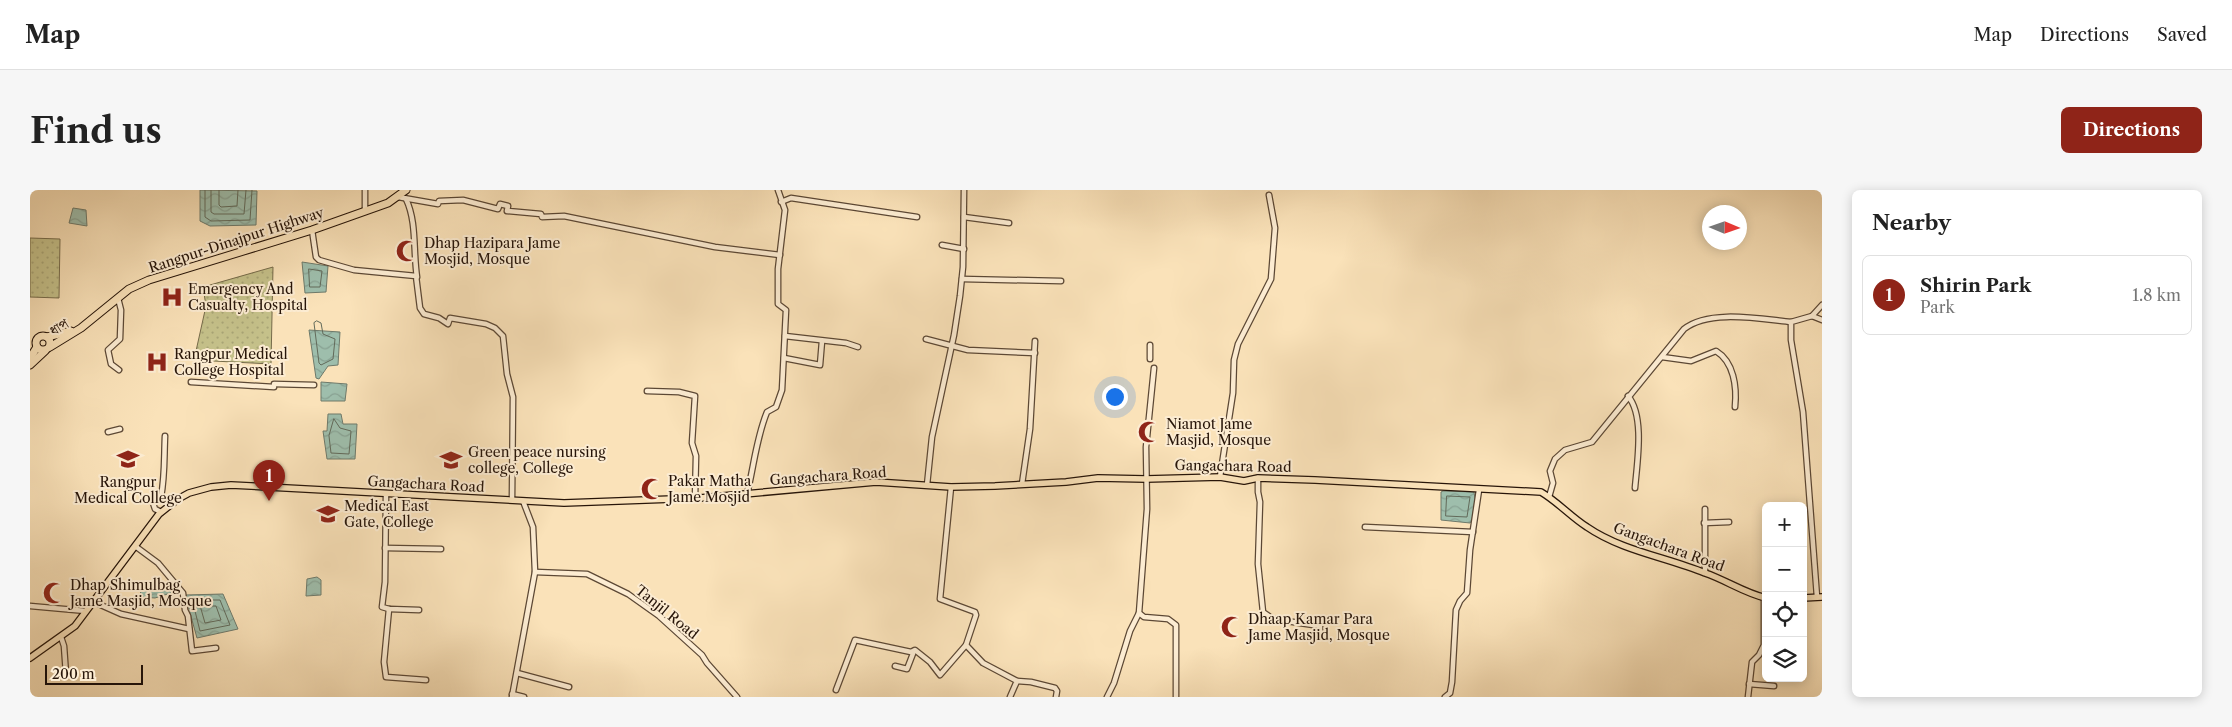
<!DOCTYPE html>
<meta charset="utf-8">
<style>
body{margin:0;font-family:"Libre Caslon Text","Noto Serif Bengali",serif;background:#f6f6f6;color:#222}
.controls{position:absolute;right:15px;bottom:15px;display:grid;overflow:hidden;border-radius:8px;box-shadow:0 2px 12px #0003}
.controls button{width:45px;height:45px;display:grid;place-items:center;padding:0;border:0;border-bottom:1px solid #e0e0e0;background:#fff;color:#222;font:25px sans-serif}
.compass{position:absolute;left:1672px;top:15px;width:45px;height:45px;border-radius:50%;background:#fff;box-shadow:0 2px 12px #0003;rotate:92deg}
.scale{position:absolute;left:15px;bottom:12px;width:98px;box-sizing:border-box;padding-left:5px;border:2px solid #271509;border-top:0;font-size:14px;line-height:18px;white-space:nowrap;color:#271509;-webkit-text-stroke:4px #fcecd2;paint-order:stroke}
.you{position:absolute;left:1084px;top:206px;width:18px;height:18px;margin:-12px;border:4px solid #fff;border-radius:50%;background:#1a73e8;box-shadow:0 0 0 8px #1a73e833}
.badge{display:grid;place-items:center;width:32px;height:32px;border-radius:50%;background:#8f2418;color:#fff;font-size:16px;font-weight:700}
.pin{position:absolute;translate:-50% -41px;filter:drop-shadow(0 1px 2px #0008)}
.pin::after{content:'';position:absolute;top:26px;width:18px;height:15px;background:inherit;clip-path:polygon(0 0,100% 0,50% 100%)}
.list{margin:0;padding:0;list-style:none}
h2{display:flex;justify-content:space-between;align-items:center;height:65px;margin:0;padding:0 20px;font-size:21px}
h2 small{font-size:16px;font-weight:400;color:#767676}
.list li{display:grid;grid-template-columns:32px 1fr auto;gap:15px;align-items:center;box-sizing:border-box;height:80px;margin:0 10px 10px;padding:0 10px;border:1px solid #e0e0e0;border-radius:8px}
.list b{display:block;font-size:19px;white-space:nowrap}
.list p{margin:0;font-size:16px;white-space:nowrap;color:#767676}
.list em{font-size:16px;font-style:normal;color:#767676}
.icon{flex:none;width:28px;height:28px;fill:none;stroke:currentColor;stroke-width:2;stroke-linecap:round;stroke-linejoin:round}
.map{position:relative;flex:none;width:1792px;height:507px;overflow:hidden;border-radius:8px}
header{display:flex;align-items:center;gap:30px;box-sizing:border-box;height:70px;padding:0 25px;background:#fff;border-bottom:1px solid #e0e0e0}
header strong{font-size:24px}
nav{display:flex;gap:28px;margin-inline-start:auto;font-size:18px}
.intro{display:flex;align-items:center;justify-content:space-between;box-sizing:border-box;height:120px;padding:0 30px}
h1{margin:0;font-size:35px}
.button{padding:12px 22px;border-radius:8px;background:#8f2418;color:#fff;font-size:18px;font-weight:700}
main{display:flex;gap:30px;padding:0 30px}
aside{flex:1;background:#fff;border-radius:8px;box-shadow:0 2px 12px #0003}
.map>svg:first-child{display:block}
.grass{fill:url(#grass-dots);stroke:#766b4a}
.water{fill:url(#water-waves);stroke:#6e7a6b}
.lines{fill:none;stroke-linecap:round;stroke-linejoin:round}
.shore{stroke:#626a5a;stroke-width:1}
.minor-casing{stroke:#5c4835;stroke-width:7}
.major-casing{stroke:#271509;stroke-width:8}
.highway-casing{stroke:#271509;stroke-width:9}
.minor{stroke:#fcecd2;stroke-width:4.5}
.major{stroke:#fae2b9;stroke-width:5.5}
.highway{stroke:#fae2b9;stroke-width:7}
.labels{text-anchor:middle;stroke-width:4;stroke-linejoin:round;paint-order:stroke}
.street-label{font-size:14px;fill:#271509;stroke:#fcecd2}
.poi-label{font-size:14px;fill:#271509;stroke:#fcecd2;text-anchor:start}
</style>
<header>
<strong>Map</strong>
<nav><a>Map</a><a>Directions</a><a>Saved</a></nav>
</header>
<div class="intro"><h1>Find us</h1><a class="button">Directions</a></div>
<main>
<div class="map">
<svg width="1792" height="507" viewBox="0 0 1792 507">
<defs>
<pattern id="grass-dots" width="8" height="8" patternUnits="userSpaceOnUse" patternTransform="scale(1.25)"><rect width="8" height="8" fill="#c5c18a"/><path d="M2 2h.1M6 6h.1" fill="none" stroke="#a9a576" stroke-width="1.8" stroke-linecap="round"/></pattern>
<pattern id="water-waves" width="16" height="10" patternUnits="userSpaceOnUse" patternTransform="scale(1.25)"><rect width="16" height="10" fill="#9ebeac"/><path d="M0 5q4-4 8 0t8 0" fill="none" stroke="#88a293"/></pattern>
</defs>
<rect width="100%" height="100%" fill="#fae2b9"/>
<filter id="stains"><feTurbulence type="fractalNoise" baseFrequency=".004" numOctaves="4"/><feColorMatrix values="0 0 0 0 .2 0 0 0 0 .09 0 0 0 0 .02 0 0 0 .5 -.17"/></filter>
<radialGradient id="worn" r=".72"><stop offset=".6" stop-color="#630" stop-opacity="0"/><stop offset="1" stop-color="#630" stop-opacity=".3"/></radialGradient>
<g class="grass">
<path d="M0,48L30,49L29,108L0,107Z"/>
<path d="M243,77L241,174L164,170L176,116L173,97Z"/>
</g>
<g class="water">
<path d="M170,0L227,1L226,35L180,36L170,31Z"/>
<path d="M43,18L56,20L57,36L39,33Z"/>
<path d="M272,72L298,76L296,102L275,103Z"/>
<path d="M279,140L310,142L308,175L298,176L289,189L286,188Z"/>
<path d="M291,192L317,194L315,211H291Z"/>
<path d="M298,224H311L313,234H327L325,269H297L293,241H297Z"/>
<path d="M1413,301L1444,302L1445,309L1442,330L1440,333L1411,330V302Z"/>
<path d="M287,387L291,390V405L276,406L277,389Z"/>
<path d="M140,393L147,401L125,408L110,407L111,400L128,401Z"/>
<path d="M193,404L208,439L167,448L155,405Z"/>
</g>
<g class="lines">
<g class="shore">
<path d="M175,0V27L181,31L220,30L222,0"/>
<path d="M181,0V22L184,24H214L216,0"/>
<path d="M189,0V15L191,17L207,16L208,0"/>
<path d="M279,79L292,81L290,97H280Z"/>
<path d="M287,131L291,133L293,144L305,149L303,169L291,175L289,173L284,133Z"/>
<path d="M304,229L310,238L321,241L319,264L301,263L299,246Z"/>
<path d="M1417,306L1440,307L1437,327L1416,326Z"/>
<path d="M165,410H190L200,435L170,441L163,413Z"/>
<path d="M173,416H186L191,430L175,433L171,419Z"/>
</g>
<g class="minor-casing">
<g id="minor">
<path d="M368,7L408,14L409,11L433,10L468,19L470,14L478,16L477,21L511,24L512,27L534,26L685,57L750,65"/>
<path d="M376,9C387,32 383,61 387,87"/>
<path d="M751,12L761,8L887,27"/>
<path d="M335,20V0"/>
<path d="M934,27L979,33"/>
<path d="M282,40L286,67L289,70L324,80L386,86L390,118L394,124L409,128L418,134L420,128L456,134L465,138L473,146L477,184L483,207L482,310"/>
<path d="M912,55L934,59"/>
<path d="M932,89L1031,91"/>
<path d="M88,108L91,120L90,149L78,160L81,174L89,180"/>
<path d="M1782,126L1792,115"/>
<path d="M755,146L816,153L828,157"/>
<path d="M896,149L938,160L1005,163"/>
<path d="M1632,167L1661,171L1686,161C1704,172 1707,197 1705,217"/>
<path d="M754,168L790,175L792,151"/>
<path d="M1120,169V155"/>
<path d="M1124,178L1116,257L1117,319L1109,423L1114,427L1138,429L1146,435V507"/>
<path d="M161,192L244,197"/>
<path d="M244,194L284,195"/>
<path d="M617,201L649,202L665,206L662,253L666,266L665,309"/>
<path d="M1598,206C1615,226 1607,273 1605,298"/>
<path d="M78,242L90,239"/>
<path d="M1190,287L1203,203L1204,170L1208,154L1241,89L1245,38L1239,5"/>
<path d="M1228,288V302L1230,312L1228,374L1233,422L1243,429L1290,436V445"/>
<path d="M992,294L1000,239L1005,151"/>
<path d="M897,295L902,247L924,145L930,106L933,77L934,0"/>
<path d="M921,297L910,409L945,422L946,425L936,455L953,473L987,491L980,507"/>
<path d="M356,304L355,392L352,417L359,419L389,420"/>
<path d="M717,304C724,276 726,249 737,222L746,217L752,200L756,120L748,114V79L755,20L748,0"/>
<path d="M1519,307L1523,293L1520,281L1525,269L1535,260L1562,252L1654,139C1679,119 1730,129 1761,132"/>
<path d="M1675,319V382"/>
<path d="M131,322L125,319L123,313L131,307C135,286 134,267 135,246"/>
<path d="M1674,333L1699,332"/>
<path d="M1335,337L1443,342"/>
<path d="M105,356L128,373L153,403L155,420L158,426L162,461L186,458"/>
<path d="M355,358L411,359"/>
<path d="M505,382L557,384L598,404L629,426L672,465L677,473L707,507"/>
<path d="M1787,407L1773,222L1761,150V132L1782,126L1792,130"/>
<path d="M64,412L91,424L159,439"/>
<path d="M0,416L56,421"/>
<path d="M359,419L354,472L356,487L396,490"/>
<path d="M31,447L34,456L36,484"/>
<path d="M865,476L877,479L884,461"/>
<path d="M487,483L539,497"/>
<path d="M987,491L1001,492L1025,498L1027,501L1026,507"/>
<path d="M1719,494L1744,496"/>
<path d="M806,500L825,450L881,462L885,460L900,472L910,485L936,455"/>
<path d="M482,504L494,507"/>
<path d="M482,507L505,382L503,337L493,311"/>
<path d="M1077,507L1084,493L1100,441L1109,423"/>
<path d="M1415,507L1420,503L1422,492L1426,420L1430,411L1437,403L1440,360L1449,300"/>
<path d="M1718,507L1722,472L1729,465L1734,455V407"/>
</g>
</g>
<g class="major-casing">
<g id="major">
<path d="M1773,408L1792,407"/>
<path d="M0,468L45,436L129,324L148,309L159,303L181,297L201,295L534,313L670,308L846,292L921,297L965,296L1036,292L1068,288L1116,289L1190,287L1214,291L1228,288L1285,290L1511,302C1528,312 1541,327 1557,337C1592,361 1636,367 1675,383C1696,390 1714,403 1736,408"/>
</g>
</g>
<g class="highway-casing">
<g id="highway">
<circle cx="13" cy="153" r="7"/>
<path d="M17,147L41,141"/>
<path d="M20,157L51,138L99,99L119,90L282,40L358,13L376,0"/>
<path d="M0,168L7,157"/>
<path d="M0,175L15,161"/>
</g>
</g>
<use href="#minor" class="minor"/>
<use href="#major" class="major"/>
<use href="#highway" class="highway"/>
</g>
<defs>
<g id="mosque-bare" transform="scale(1.725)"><path d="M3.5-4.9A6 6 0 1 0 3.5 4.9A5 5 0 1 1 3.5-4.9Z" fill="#8f2418" stroke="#fcecd2" stroke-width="2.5" paint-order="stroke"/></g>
<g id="hospital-bare" transform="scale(1.725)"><path d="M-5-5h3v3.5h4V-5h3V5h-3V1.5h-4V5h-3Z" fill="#8f2418" stroke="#fcecd2" stroke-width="2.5" paint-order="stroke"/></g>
<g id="university-bare" transform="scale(1.725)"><path d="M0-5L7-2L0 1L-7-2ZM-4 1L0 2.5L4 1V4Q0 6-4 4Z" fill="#8f2418" stroke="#fcecd2" stroke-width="2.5" paint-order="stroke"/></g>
</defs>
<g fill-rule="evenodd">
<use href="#mosque-bare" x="377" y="61"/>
<use href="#hospital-bare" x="142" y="107"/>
<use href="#hospital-bare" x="127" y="172"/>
<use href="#mosque-bare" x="1119" y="242"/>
<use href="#university-bare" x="98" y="269"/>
<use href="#university-bare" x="421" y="270"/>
<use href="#mosque-bare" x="622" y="299"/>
<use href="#university-bare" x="298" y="324"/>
<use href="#mosque-bare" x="24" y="403"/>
<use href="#mosque-bare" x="1202" y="437"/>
</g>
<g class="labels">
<g class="street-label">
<text transform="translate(206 50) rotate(-18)" y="5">Rangpur-Dinajpur Highway</text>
<text transform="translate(29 137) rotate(-32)" y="5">ধাপ</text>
<text transform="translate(1203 276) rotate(1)" y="5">Gangachara Road</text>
<text transform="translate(798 286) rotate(-4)" y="5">Gangachara Road</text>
<text transform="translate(396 294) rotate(3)" y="5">Gangachara Road</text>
<text transform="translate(1639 357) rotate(20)" y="5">Gangachara Road</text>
<text transform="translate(637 422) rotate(39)" y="5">Tanjil Road</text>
</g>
<g class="poi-label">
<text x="394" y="58">Dhap Hazipara Jame<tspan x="394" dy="16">Mosjid, Mosque</tspan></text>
<text x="158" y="104">Emergency And<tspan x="158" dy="16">Casualty, Hospital</tspan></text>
<text x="144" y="169">Rangpur Medical<tspan x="144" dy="16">College Hospital</tspan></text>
<text x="1136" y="239">Niamot Jame<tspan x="1136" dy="16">Masjid, Mosque</tspan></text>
<text x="438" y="267">Green peace nursing<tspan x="438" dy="16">college, College</tspan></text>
<text x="638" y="296">Pakar Matha<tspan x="638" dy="16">Jame Mosjid</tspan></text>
<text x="98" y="297" text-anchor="middle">Rangpur<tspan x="98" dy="16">Medical College</tspan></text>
<text x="314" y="321">Medical East<tspan x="314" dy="16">Gate, College</tspan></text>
<text x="40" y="400">Dhap Shimulbag<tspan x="40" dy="16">Jame Masjid, Mosque</tspan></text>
<text x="1218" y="434">Dhaap Kamar Para<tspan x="1218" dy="16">Jame Masjid, Mosque</tspan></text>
</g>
</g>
<rect width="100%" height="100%" filter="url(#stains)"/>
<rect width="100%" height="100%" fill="url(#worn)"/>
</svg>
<div class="controls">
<button>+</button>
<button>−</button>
<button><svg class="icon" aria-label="locate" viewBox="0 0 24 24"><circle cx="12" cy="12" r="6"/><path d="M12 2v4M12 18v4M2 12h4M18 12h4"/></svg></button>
<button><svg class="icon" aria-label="layers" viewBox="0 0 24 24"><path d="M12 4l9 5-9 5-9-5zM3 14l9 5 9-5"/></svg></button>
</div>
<svg class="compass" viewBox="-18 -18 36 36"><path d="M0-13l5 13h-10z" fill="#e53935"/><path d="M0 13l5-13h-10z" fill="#767676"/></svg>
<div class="scale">200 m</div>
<div class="you"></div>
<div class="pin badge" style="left:239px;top:311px">1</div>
</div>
<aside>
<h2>Nearby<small></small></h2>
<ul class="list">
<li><span class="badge">1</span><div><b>Shirin Park</b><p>Park</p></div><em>1.8 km</em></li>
</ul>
</aside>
</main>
